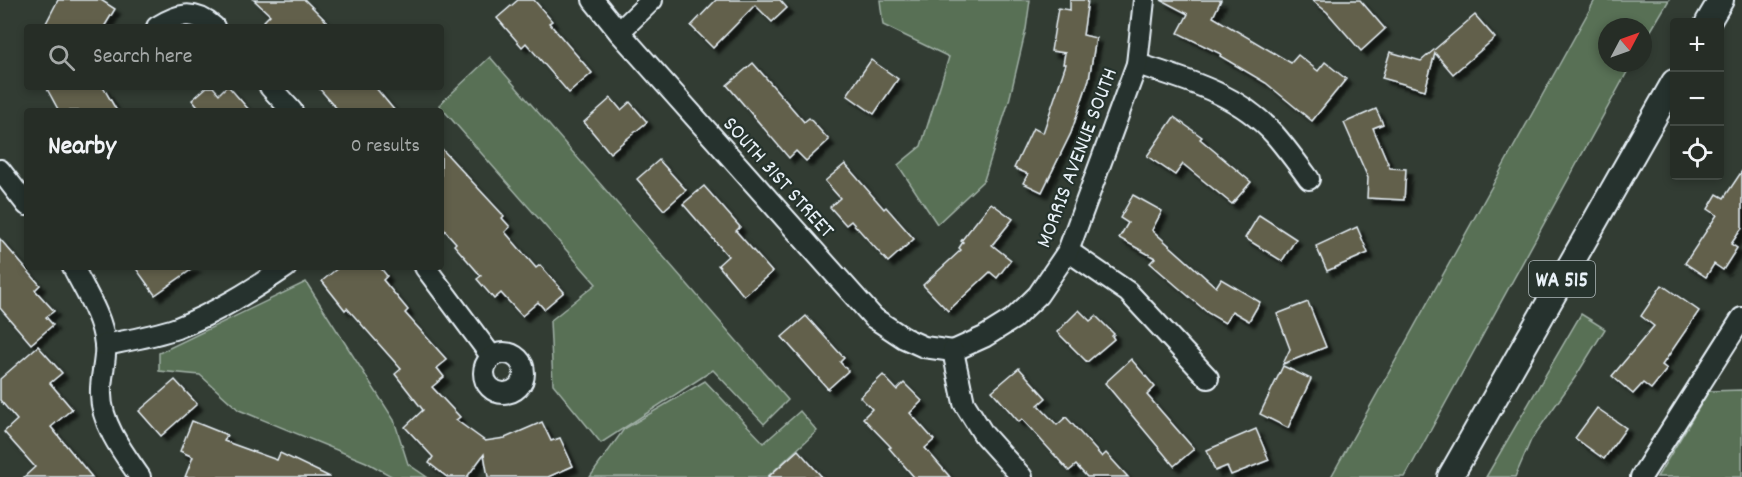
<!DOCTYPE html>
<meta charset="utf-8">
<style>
body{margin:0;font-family:Dekko,sans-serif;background:#323932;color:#f1f3f6}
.controls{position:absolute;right:18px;top:18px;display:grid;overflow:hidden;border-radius:6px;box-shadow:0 3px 9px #0003}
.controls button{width:54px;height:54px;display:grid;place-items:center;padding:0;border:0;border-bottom:2px solid #424943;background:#262d26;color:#f1f3f6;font:30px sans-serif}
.compass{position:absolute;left:1598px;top:18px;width:54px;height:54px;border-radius:50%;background:#262d26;box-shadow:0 3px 9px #0003;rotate:49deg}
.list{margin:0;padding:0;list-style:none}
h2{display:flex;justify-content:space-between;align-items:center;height:78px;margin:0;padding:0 24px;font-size:26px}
h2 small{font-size:20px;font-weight:400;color:#a4a8a7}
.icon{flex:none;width:33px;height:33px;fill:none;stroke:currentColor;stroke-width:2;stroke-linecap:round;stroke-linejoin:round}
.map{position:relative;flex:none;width:1742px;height:477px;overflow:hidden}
.search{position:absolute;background:#262d26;box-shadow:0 3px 9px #0003;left:24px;top:24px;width:420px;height:66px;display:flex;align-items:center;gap:15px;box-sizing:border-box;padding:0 21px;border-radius:6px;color:#a4a8a7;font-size:22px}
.panel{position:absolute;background:#262d26;box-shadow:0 3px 9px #0003;left:24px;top:108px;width:420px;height:162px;border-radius:6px}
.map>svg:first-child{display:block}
.green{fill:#587055;stroke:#a0b0a6;stroke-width:1.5}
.building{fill:#62604c;stroke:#e8f1f8;stroke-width:1.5;filter:url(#shadow)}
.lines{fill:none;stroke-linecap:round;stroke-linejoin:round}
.minor-casing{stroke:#e8f1f8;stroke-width:24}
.major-casing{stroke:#e8f1f8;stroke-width:28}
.minor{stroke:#26332d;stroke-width:20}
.major{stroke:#26332d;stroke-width:24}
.labels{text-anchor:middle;stroke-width:4.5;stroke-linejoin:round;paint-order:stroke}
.shield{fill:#26332d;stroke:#aeb8bb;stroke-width:1.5}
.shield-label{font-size:21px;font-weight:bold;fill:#e8f1f8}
.street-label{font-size:22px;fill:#e8f1f8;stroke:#26332d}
</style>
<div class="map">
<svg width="1742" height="477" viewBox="0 0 1742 477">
<defs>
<filter id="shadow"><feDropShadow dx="5.5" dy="5.5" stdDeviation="1.5" flood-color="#0009"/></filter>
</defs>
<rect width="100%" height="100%" fill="#323c33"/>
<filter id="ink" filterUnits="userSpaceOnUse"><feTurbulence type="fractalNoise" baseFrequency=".0167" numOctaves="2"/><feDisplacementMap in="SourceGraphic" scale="12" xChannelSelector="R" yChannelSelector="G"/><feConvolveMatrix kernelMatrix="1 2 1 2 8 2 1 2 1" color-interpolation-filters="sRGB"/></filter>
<g filter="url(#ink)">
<g class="green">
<path d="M880,0H1030L1026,29L1009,101L984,180L937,224L898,165L921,146L949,57L883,25Z"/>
<path d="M1595,0H1669L1643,44V27H1607V63H1632L1405,477H1331Z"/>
<path d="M490,57L788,400L764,424L713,370L601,443L553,384L550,321L596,284L439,105Z"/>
<path d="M306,282L394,420L408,464L427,477H393L366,462L239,410L200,375L159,371V353Z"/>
<path d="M1581,314L1605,329L1576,376L1531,440L1515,477H1486Z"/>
<path d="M705,381L764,443L800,411L817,431L767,477H590L624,429Z"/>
<path d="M1742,390V477H1657L1709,391Z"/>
</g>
<g class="building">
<path d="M58,0H101L115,9L104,27H44Z"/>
<path d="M254,0H305L332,27H258L270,15Z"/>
<path d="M518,0H534L552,21L549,23L592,73L569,93L526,43L522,47L497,18Z"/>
<path d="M716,0H780L787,8L772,22L755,5L713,48L691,26Z"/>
<path d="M1070,0H1088L1083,35L1096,38L1089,79L1071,133L1042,192L1023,183L1028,174L1014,168L1033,128L1043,133L1066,64H1063L1065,53L1051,51L1058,8L1070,10Z"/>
<path d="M1161,0H1221L1213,17L1291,63L1298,55L1318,71L1325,62L1346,79L1312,121L1266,83L1220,56L1221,54L1178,33L1188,14Z"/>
<path d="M1312,0H1360L1385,29L1361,51L1327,12Z"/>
<path d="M1475,15L1495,38L1453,74L1435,53L1425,90L1382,78L1390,52L1421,61Z"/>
<path d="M871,60L898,79L874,114L847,95Z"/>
<path d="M753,63L804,122L809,118L829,140L806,161L796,151L789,158L727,85Z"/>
<path d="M46,87H103L117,111H59Z"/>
<path d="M207,87H213L219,94L226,87H229L250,111H201L192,100Z"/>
<path d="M318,87H375L395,111H339Z"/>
<path d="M611,98L621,110L630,102L647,122L610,153L584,122Z"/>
<path d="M1376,109L1383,124L1373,128L1390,168L1406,169L1404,200L1367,198L1368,178L1344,123Z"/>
<path d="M1174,117L1202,137L1200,139L1251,182L1232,204L1183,164L1175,175L1147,156Z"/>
<path d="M441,148L504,216L502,218L510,227L505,232L536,268L540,265L564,292L544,309L538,302L522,316L501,293L494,299L477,279L481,276L454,245L456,243L441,226Z"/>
<path d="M659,160L686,190L664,210L637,179Z"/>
<path d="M845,164L884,209L886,207L914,239L888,262L851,221L846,225L830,207L840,198L825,181Z"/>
<path d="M1742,171V228L1731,244L1737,248L1723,270L1714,264L1706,277L1685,263L1717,215L1708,209L1717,194L1724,198Z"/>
<path d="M704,186L740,227L736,231L772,272L744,296L718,265L728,256L683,204Z"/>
<path d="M1133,195L1162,211L1152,230L1216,287L1221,279L1260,302L1249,321L1232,311L1225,323L1208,313L1150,263L1155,258L1119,238L1128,223L1120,218Z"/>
<path d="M991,203L1013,219L992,245L1011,260L997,278L990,272L948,311L923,285L961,250L959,248L963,242L961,241Z"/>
<path d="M1259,215L1296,239L1282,261L1245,238Z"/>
<path d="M1357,227L1368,253L1327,271L1316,246Z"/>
<path d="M0,239L40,285L35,290L54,311L46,317L53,325L31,344L0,308Z"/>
<path d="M135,267H195L155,295Z"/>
<path d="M339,267H380L387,276L383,280L408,310L405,313L447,360L437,368L444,377L432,387L460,417L456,420L485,441L505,438L542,422L551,441L560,438L573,466L548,477H488L484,454L467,477H447L429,463L433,457L405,427L423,410L395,374L401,369L347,308L345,310L322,281Z"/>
<path d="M1662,285L1699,311L1662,365L1667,369L1651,389L1643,383L1633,394L1612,376L1654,326L1641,316Z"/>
<path d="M1308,302L1326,347L1283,364L1290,349L1277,314Z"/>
<path d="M1079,310L1090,321L1096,316L1114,334L1112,336L1114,339L1087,362L1057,332Z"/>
<path d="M806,316L844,358L840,362L848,371L828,389L782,337Z"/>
<path d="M38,346L62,373L50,383L72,409L51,427L92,477H24L35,467L4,432L17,420L0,400V379Z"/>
<path d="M1131,359L1155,387L1147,395L1194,449L1174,466L1105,383Z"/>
<path d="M1283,366L1311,379L1288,428L1260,414Z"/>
<path d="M1019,368L1046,398L1038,405L1057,425L1066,417L1102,457L1106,453L1128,477H1087L1076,465L1069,471L1022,419L1019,422L992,391Z"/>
<path d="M883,375L897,390L904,383L922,401L910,413L934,440L925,448L950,477H914L889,448L891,447L863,418L872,409L860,397Z"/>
<path d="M175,380L197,404L161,436L139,411Z"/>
<path d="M1597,408L1626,428L1604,459L1575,438Z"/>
<path d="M192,421L227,435L224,441L277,460L280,453L330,477H185L193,457L180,451Z"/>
<path d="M1256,429L1269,460L1231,475L1227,466L1215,471L1207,450Z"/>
<path d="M798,450L822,477H768Z"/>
</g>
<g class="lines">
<g class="minor-casing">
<g id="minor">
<path d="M593,0L619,32L874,318L904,338L924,347L953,351"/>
<path d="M157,27C177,14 194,9 214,27"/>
<path d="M619,32L652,0"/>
<path d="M1137,64C1187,80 1239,94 1275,135C1287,149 1298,164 1309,179"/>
<path d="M270,87L292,111"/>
<path d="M0,170L27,205"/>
<path d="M1068,251L1128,292L1208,378"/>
<path d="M73,267C85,291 102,316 105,344C107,359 100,378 101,394C101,424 124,454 140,477"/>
<path d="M425,267L492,357"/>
<path d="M105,345C130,340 154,336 177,328C216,313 252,290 286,267"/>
<path d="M953,351L984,337L1013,319L1038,295L1068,251L1137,64L1144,0"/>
<path d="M953,351L964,403L984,435L1022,477"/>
<circle cx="504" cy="373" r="20"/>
<path d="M1641,477L1742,318"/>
</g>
</g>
<g class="major-casing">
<g id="major">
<path d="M1708,22L1721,0"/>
<path d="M1450,477L1674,82"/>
</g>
</g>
<use href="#minor" class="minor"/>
<use href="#major" class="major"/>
</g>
</g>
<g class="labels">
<rect class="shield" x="1529" y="261" width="66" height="36" rx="4.5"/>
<g class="shield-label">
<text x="1562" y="286">WA 515</text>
</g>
<g class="street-label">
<text transform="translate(1075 157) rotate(-69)" y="8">MORRIS AVENUE SOUTH</text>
<text transform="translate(780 176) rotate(48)" y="8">SOUTH 31ST STREET</text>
</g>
</g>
</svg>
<div class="controls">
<button>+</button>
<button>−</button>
<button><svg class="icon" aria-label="locate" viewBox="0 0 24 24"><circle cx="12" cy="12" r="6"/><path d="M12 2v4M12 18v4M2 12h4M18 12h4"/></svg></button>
</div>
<svg class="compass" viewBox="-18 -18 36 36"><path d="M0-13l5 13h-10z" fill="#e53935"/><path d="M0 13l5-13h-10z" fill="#a4a8a7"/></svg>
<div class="search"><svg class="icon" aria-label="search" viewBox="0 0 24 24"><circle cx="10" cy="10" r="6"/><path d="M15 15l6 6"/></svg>Search here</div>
<section class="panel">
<h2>Nearby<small>0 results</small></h2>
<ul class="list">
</ul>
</section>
</div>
